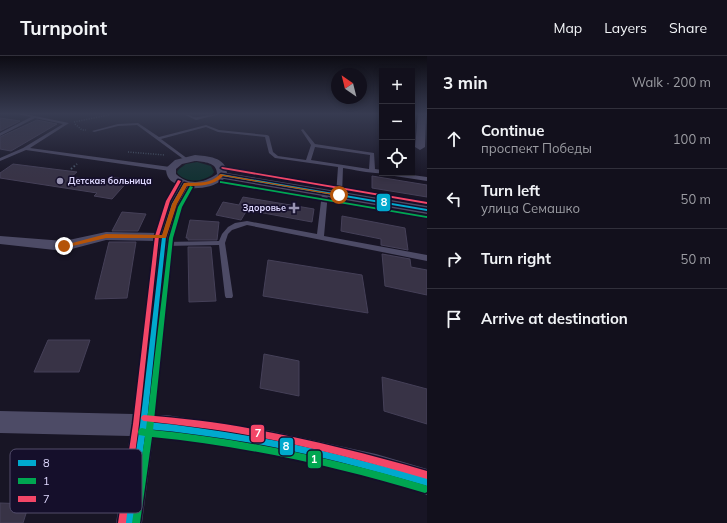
<!DOCTYPE html>
<meta charset="utf-8">
<style>
body{margin:0;font-family:Mulish,sans-serif;background:#1b1925;color:#f1f3f6}
.controls{position:absolute;right:12px;top:12px;display:grid;overflow:hidden;border-radius:0px;box-shadow:0 2px 6px #0003}
.controls button{width:36px;height:36px;display:grid;place-items:center;padding:0;border:0;border-bottom:1px solid #31303b;background:#12101c;color:#f1f3f6;font:20px sans-serif}
.compass{position:absolute;left:331px;top:12px;width:36px;height:36px;border-radius:50%;background:#12101c;box-shadow:0 2px 6px #0003;rotate:325deg}
.stop{position:absolute;width:12px;height:12px;margin:-9px;border:3px solid #b45309;border-radius:50%;background:#fff}
.stop.end{background:#b45309;border-color:#fff;box-shadow:0 1px 4px #0008}
.list{margin:0;padding:0;list-style:none}
h2{display:flex;justify-content:space-between;align-items:center;height:52px;margin:0;padding:0 16px;font-size:17px}
h2 small{font-size:13px;font-weight:400;color:#9c9da3}
.list li{display:grid;grid-template-columns:26px 1fr auto;gap:12px;align-items:center;box-sizing:border-box;height:60px;padding:0 16px;border-top:1px solid #31303b}
.list b{display:block;font-size:15px;white-space:nowrap}
.list p{margin:0;font-size:13px;white-space:nowrap;color:#9c9da3}
.list em{font-size:13px;font-style:normal;color:#9c9da3}
.icon{flex:none;width:22px;height:22px;fill:none;stroke:currentColor;stroke-width:2;stroke-linecap:round;stroke-linejoin:round}
.map{position:relative;flex:none;width:427px;height:467px;overflow:hidden}
header{display:flex;align-items:center;gap:24px;box-sizing:border-box;height:56px;padding:0 20px;background:#12101c;border-bottom:1px solid #31303b}
header strong{font-size:19px}
nav{display:flex;gap:22px;margin-inline-start:auto;font-size:14px}
main{display:flex}
aside{flex:1;background:#12101c}
.map>svg:first-child{display:block}
.green{fill:#133233}
.building{fill:#383346;stroke:#454058}
.lines{fill:none;stroke-linecap:round;stroke-linejoin:round}
.path-far1{stroke:#475566;stroke-width:1.5;stroke-dasharray:1 1.5;stroke-linecap:butt}
.path{stroke:#475566;stroke-width:2;stroke-dasharray:1.5 2;stroke-linecap:butt}
.service{fill:#4d4b66;fill-rule:evenodd}
.minor{fill:#4d4b66;fill-rule:evenodd}
.bus-1-casing{stroke:#150f2b;stroke-width:3}
.bus-2-casing{stroke:#150f2b;stroke-width:3}
.bus-3-casing{stroke:#150f2b;stroke-width:3}
.bus-1{fill:#00a9ce;fill-rule:evenodd}
.bus-2{fill:#00a651;fill-rule:evenodd}
.bus-3{fill:#f34667;fill-rule:evenodd}
.route{fill:#b45309}
.poi-dot{fill:#9994b3;stroke:#150f2b;stroke-width:1.5}
.labels{text-anchor:middle;stroke-width:3.5;stroke-linejoin:round;paint-order:stroke}
.far-poi-label{font-size:9px;font-weight:bold;fill:#dfd9ff;stroke:#150f2b;text-anchor:start}
.key{fill:#150f2b;stroke:#524c6b;stroke-width:1}
.key-label{font-size:11px;fill:#dfd9ff}
.line-badge{stroke:#150f2b;stroke-width:1.5}
.badge-label{font-size:11px;text-anchor:middle;font-weight:bold;fill:#fff}
</style>
<header>
<strong>Turnpoint</strong>
<nav><a>Map</a><a>Layers</a><a>Share</a></nav>
</header>
<main>
<div class="map">
<svg width="427" height="467" viewBox="0 0 427 467">
<rect width="100%" height="100%" fill="#181525"/>
<path class="green" d="M197,106L211,110L214,116L212,119C202,126 187,127 178,118L177,116L179,113L186,108Z"/>
<g class="building">
<path d="M0,62L20,65L0,75Z"/>
<path d="M37,64L57,68L11,95L0,93V81Z"/>
<path d="M13,108L77,116L71,121L106,126L111,121L129,124L112,143L94,140L97,137L0,122V117Z"/>
<path d="M372,120L427,129V141L372,132Z"/>
<path d="M243,141L314,153L312,166L247,154L241,164L216,159L223,146L239,149Z"/>
<path d="M122,156L146,158L138,175H112Z"/>
<path d="M342,160L405,172L408,194L381,189V183L341,175Z"/>
<path d="M190,164L219,166L217,184H188V182H186Z"/>
<path d="M109,186H136L127,242L95,243Z"/>
<path d="M188,191H211L216,245L189,246Z"/>
<path d="M382,198L410,203L411,211L427,214V239L385,230Z"/>
<path d="M268,204L362,219L368,257L263,240Z"/>
<path d="M48,284H90L79,316H34Z"/>
<path d="M264,298L299,305V340L260,332Z"/>
<path d="M382,321L427,333V368L384,355Z"/>
<path d="M0,447L29,448L23,467H0Z"/>
</g>
<g class="lines">
<g class="path-far1">
<path d="M74,66L113,58"/>
<path d="M75,68L82,74H86"/>
<path d="M128,96L165,99"/>
</g>
<path class="path" d="M71,113L77,108"/>
<g class="service">
<path d="M17,58H25L69,67L30,92L170,111L173,113L170,115L26,94L0,105V102L23,92L63,68L35,62L0,80V77L31,61Z"/>
<path d="M183,58C189,58 193,62 198,61C206,60 213,58 221,58L196,64Z"/>
<path d="M138,67L159,81L206,69L219,74L267,79L269,80L273,96L278,100L306,104L311,89L301,74L303,73L315,88L374,97L375,113L382,114V117H384C371,118 356,114 343,112L342,139L339,141L336,139L338,111L275,102L269,97L265,81L218,76L206,71L161,83L188,103V105H186L137,69L118,70L94,76L92,75L118,68ZM315,91L370,99L369,113L311,104Z"/>
<path d="M385,117H398L427,121V125L388,119Z"/>
<path d="M325,135L328,137L324,180L427,199V205L247,169L232,174L228,178L225,187L233,240L232,242H226L225,240L219,189L164,190L161,188L164,186L219,185L222,178L228,171L235,167L247,165L317,178L322,137Z"/>
</g>
<g class="minor">
<path d="M418,58H426L425,91L420,94L415,91Z"/>
<path d="M195,99C207,100 226,101 227,117L427,150V158L224,123C213,131 202,133 188,132L180,148L171,181L155,359H166L266,374L376,398L427,413V439L376,422L266,398L166,381H153L142,467H116L130,380L0,377V355L133,358L157,185L106,184L64,195L0,188V180L64,185L106,176L159,177L168,148L179,129C170,126 166,121 166,112L175,104ZM195,105C204,106 217,106 217,118C204,127 189,130 176,118V113L182,108Z"/>
</g>
<g class="bus-1-casing">
<g id="bus-1">
<path d="M221,118L427,153V155L222,120L220,119Z"/>
<path d="M184,127L187,128L176,148L166,181L147,366C181,369 215,374 249,380C309,390 368,406 427,422V430C369,413 311,398 252,387C217,381 181,376 146,373L133,467H125L140,369L162,181L172,148Z"/>
</g>
</g>
<g class="bus-2-casing">
<g id="bus-2">
<path d="M220,125L426,160H427V162L221,127H220Z"/>
<path d="M190,130L193,131L182,151L173,182L153,374C246,383 336,403 425,429L427,430V436L425,437C335,410 245,390 152,381L140,467H132L145,380L139,379L138,376L139,373L142,372L146,373L169,182L178,151Z"/>
</g>
</g>
<g class="bus-3-casing">
<g id="bus-3">
<path d="M222,111L427,146V148L223,113L221,112Z"/>
<path d="M178,124L181,125L170,145L159,180L139,368L126,466V467H118L133,368L155,180L166,145Z"/>
<path d="M144,359C180,362 217,366 253,373C312,384 369,398 427,415V423C369,406 312,391 253,380C217,373 180,369 144,365L142,364L141,362L142,360Z"/>
</g>
</g>
<use href="#bus-1" class="bus-1"/>
<use href="#bus-2" class="bus-2"/>
<use href="#bus-3" class="bus-3"/>
</g>
<linearGradient id="sky" x2="0" y2="1"><stop stop-color="#0d0c14"/><stop offset="0.47" stop-color="#373b51"/><stop offset="1" stop-color="#373b51" stop-opacity="0"/></linearGradient>
<rect width="427" height="123" fill="url(#sky)"/>
<path class="route" d="M220,118L341,139L339,140L223,120C214,130 199,130 187,130L177,148L166,182H106L64,192L61,190L106,178L162,179L172,148L184,127C197,126 210,129 220,118Z"/>
<g class="poi-dot">
<circle cx="60" cy="125" r="4"/>
<path d="M292 146h4v4h4v4h-4v4h-4v-4h-4v-4h4z"/>
</g>
<g class="labels">
<g class="far-poi-label">
<text x="68" y="128">Детская больница</text>
<text x="286" y="155" text-anchor="end">Здоровье</text>
</g>
</g>
<rect x="10" y="393" width="132" height="64" rx="6" class="key"/>
<rect x="18" y="404" width="18" height="6" fill="#00a9ce"/>
<rect x="18" y="422" width="18" height="6" fill="#00a651"/>
<rect x="18" y="440" width="18" height="6" fill="#f34667"/>
<g class="key-label">
<text x="43" y="411">8</text>
<text x="43" y="429">1</text>
<text x="43" y="447">7</text>
</g>
<g class="line-badge">
<rect x="376" y="137" width="15" height="19" rx="4" fill="#00a9ce"/>
<rect x="250" y="368" width="15" height="19" rx="4" fill="#f34667"/>
<rect x="279" y="381" width="15" height="19" rx="4" fill="#00a9ce"/>
<rect x="307" y="394" width="15" height="19" rx="4" fill="#00a651"/>
</g>
<g class="badge-label">
<text x="384" y="150">8</text>
<text x="258" y="381">7</text>
<text x="286" y="394">8</text>
<text x="314" y="407">1</text>
</g>
</svg>
<div class="controls">
<button>+</button>
<button>−</button>
<button><svg class="icon" aria-label="locate" viewBox="0 0 24 24"><circle cx="12" cy="12" r="6"/><path d="M12 2v4M12 18v4M2 12h4M18 12h4"/></svg></button>
</div>
<svg class="compass" viewBox="-18 -18 36 36"><path d="M0-13l5 13h-10z" fill="#e53935"/><path d="M0 13l5-13h-10z" fill="#9c9da3"/></svg>
<div class="stop" style="left:339px;top:139px"></div>
<div class="stop end" style="left:64px;top:190px"></div>
</div>
<aside>
<h2>3 min<small>Walk · 200 m</small></h2>
<ul class="list">
<li><svg class="icon" aria-label="ahead" viewBox="0 0 24 24"><path d="M12 20V5M6 11l6-6 6 6"/></svg><div><b>Continue</b><p>проспект Победы</p></div><em>100 m</em></li>
<li><svg class="icon" aria-label="left" viewBox="0 0 24 24"><path d="M17 20v-9H6M10 6l-5 5 5 5"/></svg><div><b>Turn left</b><p>улица Семашко</p></div><em>50 m</em></li>
<li><svg class="icon" aria-label="right" viewBox="0 0 24 24"><path d="M7 20v-9h11M14 6l5 5-5 5"/></svg><div><b>Turn right</b></div><em>50 m</em></li>
<li><svg class="icon" aria-label="arrive" viewBox="0 0 24 24"><path d="M6 21V4h12l-3 4 3 4H6"/></svg><div><b>Arrive at destination</b></div></li>
</ul>
</aside>
</main>
